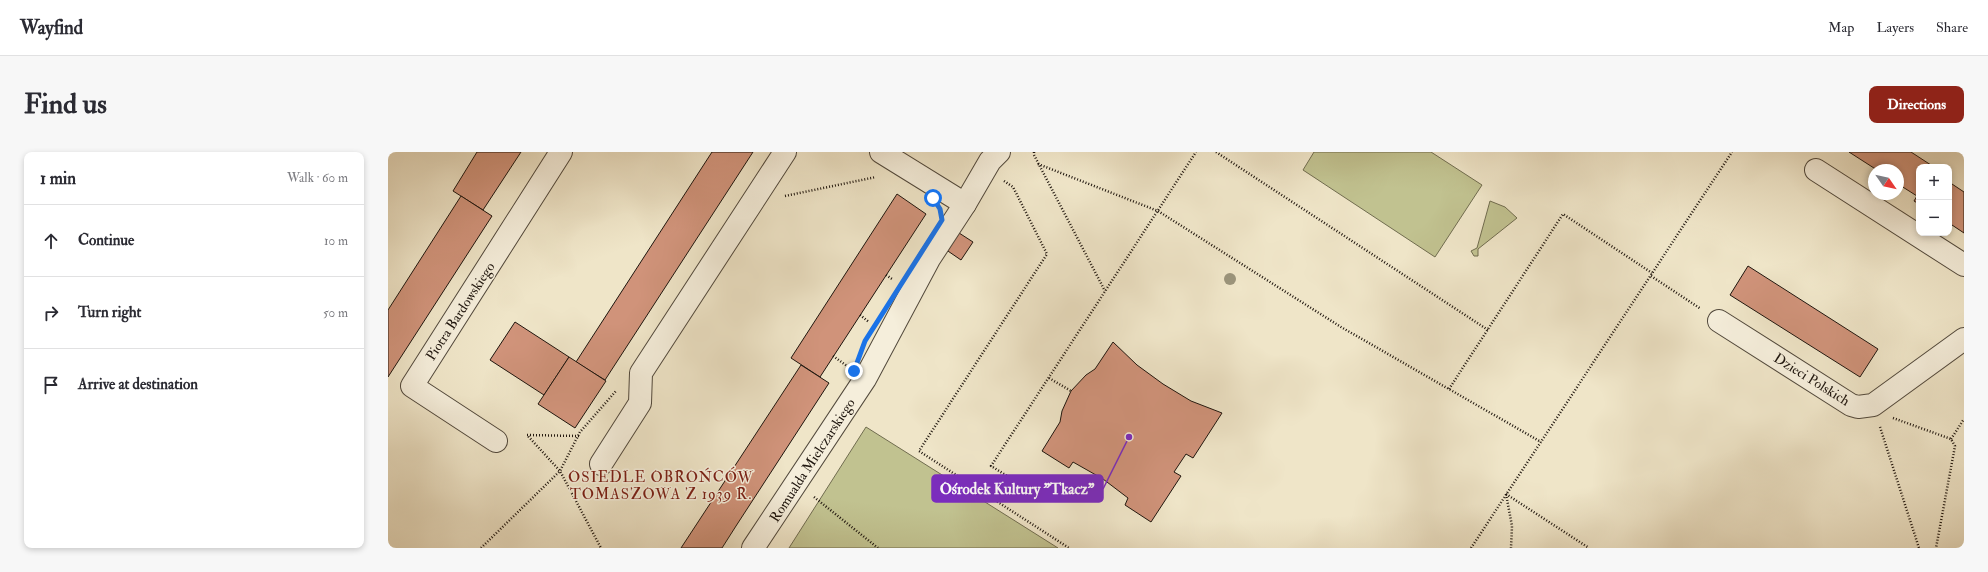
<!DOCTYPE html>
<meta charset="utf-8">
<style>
body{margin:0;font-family:"IM FELL Double Pica",serif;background:#f7f7f7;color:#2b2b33}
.controls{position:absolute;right:12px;top:12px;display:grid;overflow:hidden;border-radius:8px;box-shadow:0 2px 6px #0003}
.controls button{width:36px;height:36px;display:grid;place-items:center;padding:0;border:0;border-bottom:1px solid #e1e1e2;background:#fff;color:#2b2b33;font:20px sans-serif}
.compass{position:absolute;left:1480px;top:12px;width:36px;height:36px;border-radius:50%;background:#fff;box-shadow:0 2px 6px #0003;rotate:124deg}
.stop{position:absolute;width:12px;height:12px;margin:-9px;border:3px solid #1a73e8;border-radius:50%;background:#fff}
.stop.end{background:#1a73e8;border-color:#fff;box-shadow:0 1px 4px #0008}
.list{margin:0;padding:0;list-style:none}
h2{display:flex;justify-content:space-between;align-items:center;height:52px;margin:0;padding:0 16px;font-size:17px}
h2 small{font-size:13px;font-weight:400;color:#7c7c81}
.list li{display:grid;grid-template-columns:26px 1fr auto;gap:12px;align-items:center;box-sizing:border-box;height:72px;padding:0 16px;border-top:1px solid #e1e1e2}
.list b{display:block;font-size:15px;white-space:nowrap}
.list em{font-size:13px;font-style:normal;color:#7c7c81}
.icon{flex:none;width:22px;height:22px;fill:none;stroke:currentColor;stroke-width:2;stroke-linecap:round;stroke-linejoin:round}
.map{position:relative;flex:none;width:1576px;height:396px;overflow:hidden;border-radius:8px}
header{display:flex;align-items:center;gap:24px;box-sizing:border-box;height:56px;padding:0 20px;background:#fff;border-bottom:1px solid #e1e1e2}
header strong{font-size:19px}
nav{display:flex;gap:22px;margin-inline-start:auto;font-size:14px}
.intro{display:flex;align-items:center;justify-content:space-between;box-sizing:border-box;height:96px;padding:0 24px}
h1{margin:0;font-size:28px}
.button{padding:10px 18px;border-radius:8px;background:#8f2418;color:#fff;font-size:14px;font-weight:700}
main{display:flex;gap:24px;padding:0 24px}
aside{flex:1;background:#fff;border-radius:8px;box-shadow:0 2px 6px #0003}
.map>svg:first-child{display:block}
.green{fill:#c1c290;stroke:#706c4f}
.building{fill:#d0937a;stroke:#1e150e}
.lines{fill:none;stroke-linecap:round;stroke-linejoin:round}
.street-casing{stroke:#52493c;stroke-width:24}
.path{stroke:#1e150e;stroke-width:2.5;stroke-dasharray:1 2;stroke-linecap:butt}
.street{stroke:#f5eedb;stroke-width:22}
.tree{fill:#9b947b}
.route{stroke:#1a73e8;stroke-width:5}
.labels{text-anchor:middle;stroke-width:3;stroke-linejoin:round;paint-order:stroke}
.street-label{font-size:14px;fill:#1e150e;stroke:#f5eedb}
.neighbourhood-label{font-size:15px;letter-spacing:1px;fill:#7a1f14;stroke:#f5eedb}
.leader{fill:none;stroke:#7b2cbf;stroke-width:1.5}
.callout-dot{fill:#7b2cbf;stroke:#f5eedb;stroke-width:1.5}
.callout{fill:#7b2cbf;stroke:#7b2cbf;stroke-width:1.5}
.callout-label{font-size:15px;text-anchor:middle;font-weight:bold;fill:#fff}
</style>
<header>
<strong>Wayfind</strong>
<nav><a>Map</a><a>Layers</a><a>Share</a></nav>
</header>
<div class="intro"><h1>Find us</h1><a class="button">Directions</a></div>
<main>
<aside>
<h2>1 min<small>Walk · 60 m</small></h2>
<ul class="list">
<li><svg class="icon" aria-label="ahead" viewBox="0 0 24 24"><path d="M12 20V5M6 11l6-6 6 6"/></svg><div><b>Continue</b></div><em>10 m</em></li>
<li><svg class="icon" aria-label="right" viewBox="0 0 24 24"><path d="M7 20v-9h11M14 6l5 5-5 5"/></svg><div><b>Turn right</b></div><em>50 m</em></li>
<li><svg class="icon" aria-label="arrive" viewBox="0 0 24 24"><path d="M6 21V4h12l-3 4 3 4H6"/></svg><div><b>Arrive at destination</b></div></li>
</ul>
</aside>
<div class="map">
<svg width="1576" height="396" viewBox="0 0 1576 396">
<rect width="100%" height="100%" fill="#efe5c8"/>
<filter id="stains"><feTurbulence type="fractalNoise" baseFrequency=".005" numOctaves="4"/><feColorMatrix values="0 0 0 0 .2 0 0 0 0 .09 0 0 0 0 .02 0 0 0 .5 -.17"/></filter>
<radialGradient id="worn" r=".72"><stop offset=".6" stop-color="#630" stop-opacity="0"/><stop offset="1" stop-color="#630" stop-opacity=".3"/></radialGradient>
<g class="green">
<path d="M926,0H1043L1094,33L1047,105L915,18Z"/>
<path d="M1102,49L1117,55L1129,66L1090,97V104H1086L1083,99L1089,96Z"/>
<path d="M478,275L670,396H401Z"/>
</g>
<g class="building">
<path d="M89,0H133L95,58L65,39Z"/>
<path d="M324,0H365L217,228L188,210Z"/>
<path d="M1461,0H1523L1546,15H1531V52L1526,49L1529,44L1510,32V18H1489Z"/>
<path d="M1561,30L1576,40V81L1561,71Z"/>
<path d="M509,42L538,62L432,225L403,206Z"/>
<path d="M73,44L104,64L0,225V158Z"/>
<path d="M568,79L585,90L573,108L557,97Z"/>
<path d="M1360,114L1490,197L1472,225L1342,143Z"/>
<path d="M127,170L181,205L156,243L102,208Z"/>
<path d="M725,190L749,213L775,232L803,249L834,261L805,306L798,302L786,320L793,324L763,370L737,353L740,346L715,327L685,310L681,316L654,299L672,270L674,259L683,239L698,223L707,217Z"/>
<path d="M181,205L218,229L187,276L150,252Z"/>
<path d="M413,213L441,231L348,374L334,396H293Z"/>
</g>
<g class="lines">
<g class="street-casing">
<g id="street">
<path d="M493,0L577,52"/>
<path d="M1428,18L1576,113"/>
<path d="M1331,169L1463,253L1470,255L1485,253L1576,187"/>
<path d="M108,289L24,234L173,0"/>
<path d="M213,312L252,251L253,221L397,0"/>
<path d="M365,396L477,227L541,107L577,52L602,9L611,0"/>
</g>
</g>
<g class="path">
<path d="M646,0V3L717,139"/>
<path d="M828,0L1100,178"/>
<path d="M650,12L770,59L953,175L1153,290"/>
<path d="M616,29L625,35L659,102L531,299L681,396"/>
<path d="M397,44L488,25"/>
<path d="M498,123L504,127"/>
<path d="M1263,124L1313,157"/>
<path d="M472,163L481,170"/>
<path d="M445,204L459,214"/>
<path d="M661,226L683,239"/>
<path d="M1061,237L1175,62L1264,121"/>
<path d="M1505,266L1563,287L1567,294L1548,396"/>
<path d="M1492,275L1531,396"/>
<path d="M191,284L139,283L172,319L213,396"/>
<path d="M1563,287L1576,267"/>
<path d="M1118,342L1201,396"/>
<path d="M1118,342L1124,374L1123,396"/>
<path d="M426,345L490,396"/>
<path d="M657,347L603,314L808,0"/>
<path d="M93,396L172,319L192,280L228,239"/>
<path d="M1083,396L1344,0"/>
</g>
<use href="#street" class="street"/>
</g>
<circle class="tree" cx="842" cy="127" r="6"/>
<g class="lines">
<path class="route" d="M466,219L477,189L554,68L552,57L545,46"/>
</g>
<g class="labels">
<g class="street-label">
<text transform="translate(72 159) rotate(-57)" y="5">Piotra Bardowskiego</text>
<text transform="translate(1424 227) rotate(32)" y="5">Dzieci Polskich</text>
<text transform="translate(424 308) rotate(-57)" y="5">Romualda Mielczarskiego</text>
</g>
<g class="neighbourhood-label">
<text x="273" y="330">OSIEDLE OBROŃCÓW<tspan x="273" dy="17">TOMASZOWA Z 1939 R.</tspan></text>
</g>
</g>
<path class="leader" d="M741 285L715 337"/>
<circle class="callout-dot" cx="741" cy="285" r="4"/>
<rect class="callout" x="544" y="323" width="171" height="27" rx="4"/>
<g class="callout-label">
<text x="629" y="342">Ośrodek Kultury "Tkacz"</text>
</g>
<rect width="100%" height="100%" filter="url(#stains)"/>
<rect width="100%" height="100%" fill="url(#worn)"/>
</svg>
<div class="controls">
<button>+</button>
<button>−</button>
</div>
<svg class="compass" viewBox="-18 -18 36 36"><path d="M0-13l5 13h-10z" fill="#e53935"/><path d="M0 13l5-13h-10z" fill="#7c7c81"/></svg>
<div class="stop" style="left:545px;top:46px"></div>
<div class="stop end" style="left:466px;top:219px"></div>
</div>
</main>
